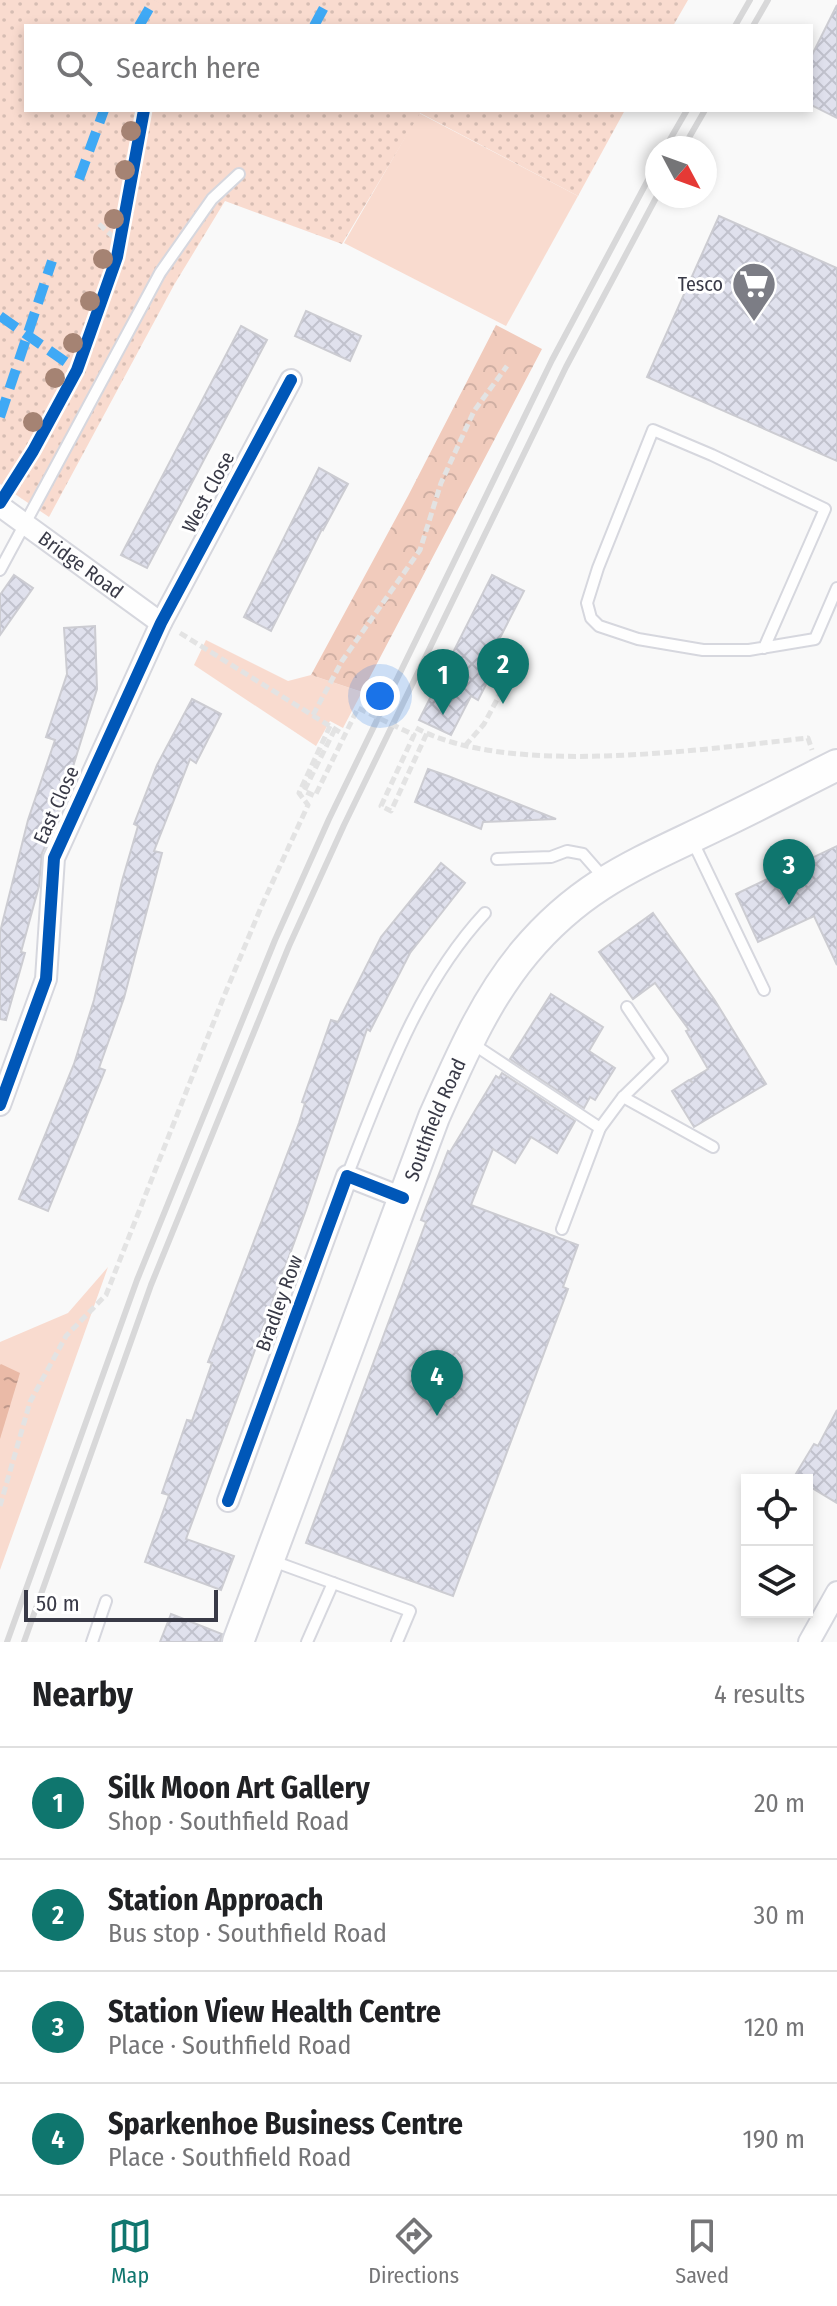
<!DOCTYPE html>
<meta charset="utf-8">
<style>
body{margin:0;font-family:"Fira Sans Condensed",sans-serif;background:#f2f2f2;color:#202124}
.controls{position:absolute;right:24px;bottom:24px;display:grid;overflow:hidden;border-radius:0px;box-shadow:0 4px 12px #0003}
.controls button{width:72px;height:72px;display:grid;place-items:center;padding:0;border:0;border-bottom:2px solid #e0e0e0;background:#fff;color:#202124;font:40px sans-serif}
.compass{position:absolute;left:645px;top:136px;width:72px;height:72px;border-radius:50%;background:#fff;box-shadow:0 4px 12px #0003;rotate:131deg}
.scale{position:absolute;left:24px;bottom:20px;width:194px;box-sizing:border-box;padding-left:8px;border:4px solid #393a47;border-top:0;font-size:22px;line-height:28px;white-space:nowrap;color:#393a47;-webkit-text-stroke:6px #fff;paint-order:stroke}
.you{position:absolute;left:380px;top:696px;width:28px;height:28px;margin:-20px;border:6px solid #fff;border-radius:50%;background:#1a73e8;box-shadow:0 0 0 12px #1a73e833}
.badge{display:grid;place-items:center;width:52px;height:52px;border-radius:50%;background:#0f766e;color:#fff;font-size:26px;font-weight:700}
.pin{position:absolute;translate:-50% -66px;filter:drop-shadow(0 2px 4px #0008)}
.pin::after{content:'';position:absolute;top:42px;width:28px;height:24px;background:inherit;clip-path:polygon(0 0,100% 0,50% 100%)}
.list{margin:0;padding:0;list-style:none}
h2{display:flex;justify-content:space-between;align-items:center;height:104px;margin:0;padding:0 32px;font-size:34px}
h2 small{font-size:26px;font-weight:400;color:#757577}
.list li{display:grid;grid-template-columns:52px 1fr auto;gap:24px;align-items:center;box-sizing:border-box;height:112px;padding:0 32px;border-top:2px solid #e0e0e0}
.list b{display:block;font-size:30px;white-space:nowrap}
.list p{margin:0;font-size:26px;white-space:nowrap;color:#757577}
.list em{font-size:26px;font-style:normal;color:#757577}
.icon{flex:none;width:44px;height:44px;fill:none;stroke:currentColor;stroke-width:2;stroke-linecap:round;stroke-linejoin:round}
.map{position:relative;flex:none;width:837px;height:1642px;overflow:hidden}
.search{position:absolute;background:#fff;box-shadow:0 4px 12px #0003;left:24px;right:24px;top:24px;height:88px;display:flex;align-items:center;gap:20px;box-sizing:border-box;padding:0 28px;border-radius:0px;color:#757577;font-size:30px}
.sheet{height:552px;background:#fff}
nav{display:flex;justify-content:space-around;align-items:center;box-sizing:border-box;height:112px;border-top:2px solid #e0e0e0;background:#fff;font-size:22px;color:#757577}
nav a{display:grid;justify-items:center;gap:4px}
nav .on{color:#0f766e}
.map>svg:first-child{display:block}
.grass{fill:#f9dbcf}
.forest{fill:url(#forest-crowns)}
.park{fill:url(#park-dots)}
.water{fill:url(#water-ripples)}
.building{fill:url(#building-cross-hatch);stroke:#ccccd2;stroke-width:2}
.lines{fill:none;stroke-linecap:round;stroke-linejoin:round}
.service-casing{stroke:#d6d7de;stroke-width:14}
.minor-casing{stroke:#d6d7de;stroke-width:24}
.secondary-casing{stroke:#d6d7de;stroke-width:34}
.path{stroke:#e3e3e3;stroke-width:5;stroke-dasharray:8 4;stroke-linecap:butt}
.service{stroke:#fefefe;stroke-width:10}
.minor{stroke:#fefefe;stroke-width:20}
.secondary{stroke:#fefefe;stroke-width:30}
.rail{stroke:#d8d8d9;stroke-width:6}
.path-bridge{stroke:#e3e3e3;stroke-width:5;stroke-dasharray:8 4;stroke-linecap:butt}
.quiet{stroke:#3fa9f5;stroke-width:10;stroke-dasharray:20 10;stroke-linecap:butt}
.cycleway-casing{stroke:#fff;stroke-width:17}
.cycleway{stroke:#0057b8;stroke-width:12}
.tree{fill:#a58373}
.labels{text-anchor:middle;stroke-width:6;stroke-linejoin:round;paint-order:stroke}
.poi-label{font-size:20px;fill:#393a47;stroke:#fff;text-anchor:end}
.street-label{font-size:20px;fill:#393a47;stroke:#fff}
</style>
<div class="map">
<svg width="837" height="1642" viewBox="0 0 837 1642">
<defs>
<pattern id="forest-crowns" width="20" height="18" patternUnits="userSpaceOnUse" patternTransform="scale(2)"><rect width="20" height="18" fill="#f1cbbc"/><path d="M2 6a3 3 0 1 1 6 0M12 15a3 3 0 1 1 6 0" fill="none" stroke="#cfafa3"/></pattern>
<pattern id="park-dots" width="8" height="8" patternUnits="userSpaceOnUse" patternTransform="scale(2)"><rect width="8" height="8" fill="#f9dbcf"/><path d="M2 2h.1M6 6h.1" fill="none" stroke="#d6bdb3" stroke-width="1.8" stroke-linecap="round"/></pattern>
<pattern id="water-ripples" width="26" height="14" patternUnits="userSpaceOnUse" patternTransform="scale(2)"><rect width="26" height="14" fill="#eabaa7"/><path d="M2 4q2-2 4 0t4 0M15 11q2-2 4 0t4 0" fill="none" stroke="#bf988a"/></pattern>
<pattern id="building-cross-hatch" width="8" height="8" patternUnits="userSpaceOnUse" patternTransform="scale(2)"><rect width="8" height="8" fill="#e0e1ed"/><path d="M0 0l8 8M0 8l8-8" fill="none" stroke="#c1c2cd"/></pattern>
</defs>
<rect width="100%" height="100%" fill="#f9f9f9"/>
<g class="grass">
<path d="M419,113L578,196L506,326L344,243Z"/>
<path d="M206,640L288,681L311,675L362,692L343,728L330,721L316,746L194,665Z"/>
<path d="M108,1267L0,1570V1342L68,1313Z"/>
</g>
<path class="forest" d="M496,325L542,349L362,692L311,675L408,496Z"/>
<path class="park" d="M0,0H688L673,26H26V110H625L578,196L420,113L342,244L225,201L174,285L49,517L0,484Z"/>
<path class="water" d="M1,1364L20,1373L0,1439V1365Z"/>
<g class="building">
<path d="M837,5V118L811,105V57Z"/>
<path d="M719,216L837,268V461L647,377Z"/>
<path d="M306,311L361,336L350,361L295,336Z"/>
<path d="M241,326L267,340L147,568L121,555Z"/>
<path d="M319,468L348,484L323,530L322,529L271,631L244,617Z"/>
<path d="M14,575L33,588L0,635V595Z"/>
<path d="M492,575L524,591L487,663L495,667L478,700L471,696L451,735L419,720Z"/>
<path d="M95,626L97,689L55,825L42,853L39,886L21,952L25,953L6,1020L0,1019V932L28,820L55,740L46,737L67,674L64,628Z"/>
<path d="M192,699L221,714L196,763L190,759L154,851L162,853L124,998L99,1068L105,1070L48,1211L19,1199L74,1064L94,1000L122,881L138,826L134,824L157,765Z"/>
<path d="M428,769L448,776L556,819L483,822L481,829L415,802Z"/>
<path d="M837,846V965L814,916L758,942L736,894Z"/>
<path d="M441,863L465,883L410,953L370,1031L367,1029L306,1210L186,1539L234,1556L221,1590L145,1562L169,1495L162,1493L187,1420L192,1421L212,1363L208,1362L299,1123L305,1103L302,1102L331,1020L338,1022L381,937Z"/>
<path d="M653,913L714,999L766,1084L694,1127L672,1091L689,1080L693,1083L690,1080L708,1069L686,1031L689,1030L655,983L633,999L599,952Z"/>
<path d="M551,994L603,1027L589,1051L615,1068L595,1100L590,1097L584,1108L510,1059Z"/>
<path d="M502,1073L575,1121L557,1153L531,1137L515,1163L493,1149L471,1205L578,1245L563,1287L568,1289L453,1596L306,1543L426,1222L421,1220L448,1151L450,1152L496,1076L499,1078Z"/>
<path d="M837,1410V1503L807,1485V1480L794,1477L814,1444L818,1446Z"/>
<path d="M171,1614L222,1634L220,1642H160Z"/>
</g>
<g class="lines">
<g class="service-casing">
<g id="service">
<path d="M0,570L160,273L212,199L239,174"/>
<path d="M764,648L825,509L712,455L653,430L598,568L587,603L591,618L599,626L638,639L703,650H749L815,639L837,588"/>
<path d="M692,840L764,990"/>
<path d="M497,859L551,857L567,851L583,854L604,878"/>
<path d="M473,1044L600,1128L562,1229"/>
<path d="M623,1097L662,1059L627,1007"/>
<path d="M600,1128L623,1097L713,1147"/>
<path d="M347,1176C383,1085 417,986 485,913"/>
<path d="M270,1560L410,1611L397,1642"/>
<path d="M92,1642L106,1601"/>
<path d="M307,1642L333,1583"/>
</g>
</g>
<g class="minor-casing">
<g id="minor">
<path id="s1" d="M0,506L161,623"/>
<path d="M0,1105L46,979L54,858L161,623L291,380"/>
<path d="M228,1501L347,1176L403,1198"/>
<path d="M809,1642L837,1592"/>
</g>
</g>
<g class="secondary-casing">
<g id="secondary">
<path id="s2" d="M238,1642L434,1117C460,1059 484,1001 525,952C583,883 639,863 717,825C757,806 797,785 837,765"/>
</g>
</g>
<g class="path">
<path d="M99,224L120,243"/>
<path d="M180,633L341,733"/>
<path d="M313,715L342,661L420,550L441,483L474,411L507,366"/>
<path d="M416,728C510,778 703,749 808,738L812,750"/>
<path d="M465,746L484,724L500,694"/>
<path d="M0,1506L30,1402L66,1336L106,1295L222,1001L262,905L308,805L299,793L330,726"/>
</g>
<use href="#service" class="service"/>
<use href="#minor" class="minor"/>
<use href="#secondary" class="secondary"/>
<g class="rail">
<path d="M735,26L750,0"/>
<path d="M753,26L768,0"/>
<path d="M665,148L687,110"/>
<path d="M683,148L705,110"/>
<path d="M7,1642L137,1280L275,940L329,819L552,360L657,163"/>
<path d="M24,1642L151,1285L289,946L344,825L566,367L657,196"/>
</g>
<path class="path-bridge" d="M335,729L304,791L315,796L358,708L414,735L381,806L391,811L427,733"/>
<g class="quiet">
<path d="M139,26L154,0"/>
<path d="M314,26L328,0"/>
<path d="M79,179L104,110"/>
<path d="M0,316L77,370"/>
<path d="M0,417L52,261"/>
</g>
<g class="cycleway-casing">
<g id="cycleway">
<path d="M0,503L33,451L77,370L117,257L144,110"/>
<path d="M0,1105L46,979L54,858L161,623L291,380"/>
<path d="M228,1501L347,1176L403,1198"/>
</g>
</g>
<use href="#cycleway" class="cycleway"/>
</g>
<g class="tree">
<circle cx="131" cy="131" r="10"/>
<circle cx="125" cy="170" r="10"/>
<circle cx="114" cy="219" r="10"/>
<circle cx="103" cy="259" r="10"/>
<circle cx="90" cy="301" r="10"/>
<circle cx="73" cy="343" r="10"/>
<circle cx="55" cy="378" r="10"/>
<circle cx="33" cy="422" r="10"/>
</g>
<defs>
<g id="supermarket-pin" transform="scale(2.3)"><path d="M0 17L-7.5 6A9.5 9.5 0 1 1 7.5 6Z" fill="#7c7d85" stroke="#fff"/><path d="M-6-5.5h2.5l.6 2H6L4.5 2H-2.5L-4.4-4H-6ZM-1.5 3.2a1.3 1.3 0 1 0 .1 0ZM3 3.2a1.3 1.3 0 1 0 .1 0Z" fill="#fff"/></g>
</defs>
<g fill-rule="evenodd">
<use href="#supermarket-pin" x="754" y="284"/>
</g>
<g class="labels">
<g class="poi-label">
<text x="723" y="291">Tesco</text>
</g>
<g class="street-label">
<text transform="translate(208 492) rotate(-62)" y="7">West Close</text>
<text dy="7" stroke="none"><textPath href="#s1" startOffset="100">Bridge Road</textPath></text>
<text transform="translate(56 805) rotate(-66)" y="7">East Close</text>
<text dy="7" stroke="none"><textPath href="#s2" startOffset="558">Southfield Road</textPath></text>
<text transform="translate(279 1303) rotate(-70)" y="7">Bradley Row</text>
</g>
</g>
</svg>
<div class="controls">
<button><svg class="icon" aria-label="locate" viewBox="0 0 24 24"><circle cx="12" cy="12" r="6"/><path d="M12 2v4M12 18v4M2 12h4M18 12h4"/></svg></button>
<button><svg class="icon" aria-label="layers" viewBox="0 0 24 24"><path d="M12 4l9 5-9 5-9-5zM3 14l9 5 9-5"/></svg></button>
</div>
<svg class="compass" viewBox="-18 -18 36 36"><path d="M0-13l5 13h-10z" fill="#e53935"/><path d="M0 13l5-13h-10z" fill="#757577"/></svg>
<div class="scale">50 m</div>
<div class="you"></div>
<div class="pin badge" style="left:443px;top:715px">1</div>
<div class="pin badge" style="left:503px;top:704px">2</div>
<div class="pin badge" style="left:789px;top:905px">3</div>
<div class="pin badge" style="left:437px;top:1416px">4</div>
<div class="search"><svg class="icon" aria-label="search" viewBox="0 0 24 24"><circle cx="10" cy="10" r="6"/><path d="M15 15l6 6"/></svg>Search here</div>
</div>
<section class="sheet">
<h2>Nearby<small>4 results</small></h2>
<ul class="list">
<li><span class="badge">1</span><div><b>Silk Moon Art Gallery</b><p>Shop · Southfield Road</p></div><em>20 m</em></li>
<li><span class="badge">2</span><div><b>Station Approach</b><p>Bus stop · Southfield Road</p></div><em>30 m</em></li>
<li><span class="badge">3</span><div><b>Station View Health Centre</b><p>Place · Southfield Road</p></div><em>120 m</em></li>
<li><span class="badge">4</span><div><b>Sparkenhoe Business Centre</b><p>Place · Southfield Road</p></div><em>190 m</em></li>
</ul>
</section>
<nav>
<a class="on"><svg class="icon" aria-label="map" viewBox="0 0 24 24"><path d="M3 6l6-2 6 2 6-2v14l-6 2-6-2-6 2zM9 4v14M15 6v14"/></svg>Map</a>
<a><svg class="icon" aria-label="directions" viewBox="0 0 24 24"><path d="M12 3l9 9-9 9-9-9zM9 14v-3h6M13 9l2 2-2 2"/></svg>Directions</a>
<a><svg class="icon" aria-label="saved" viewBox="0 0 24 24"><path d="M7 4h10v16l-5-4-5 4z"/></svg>Saved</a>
</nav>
